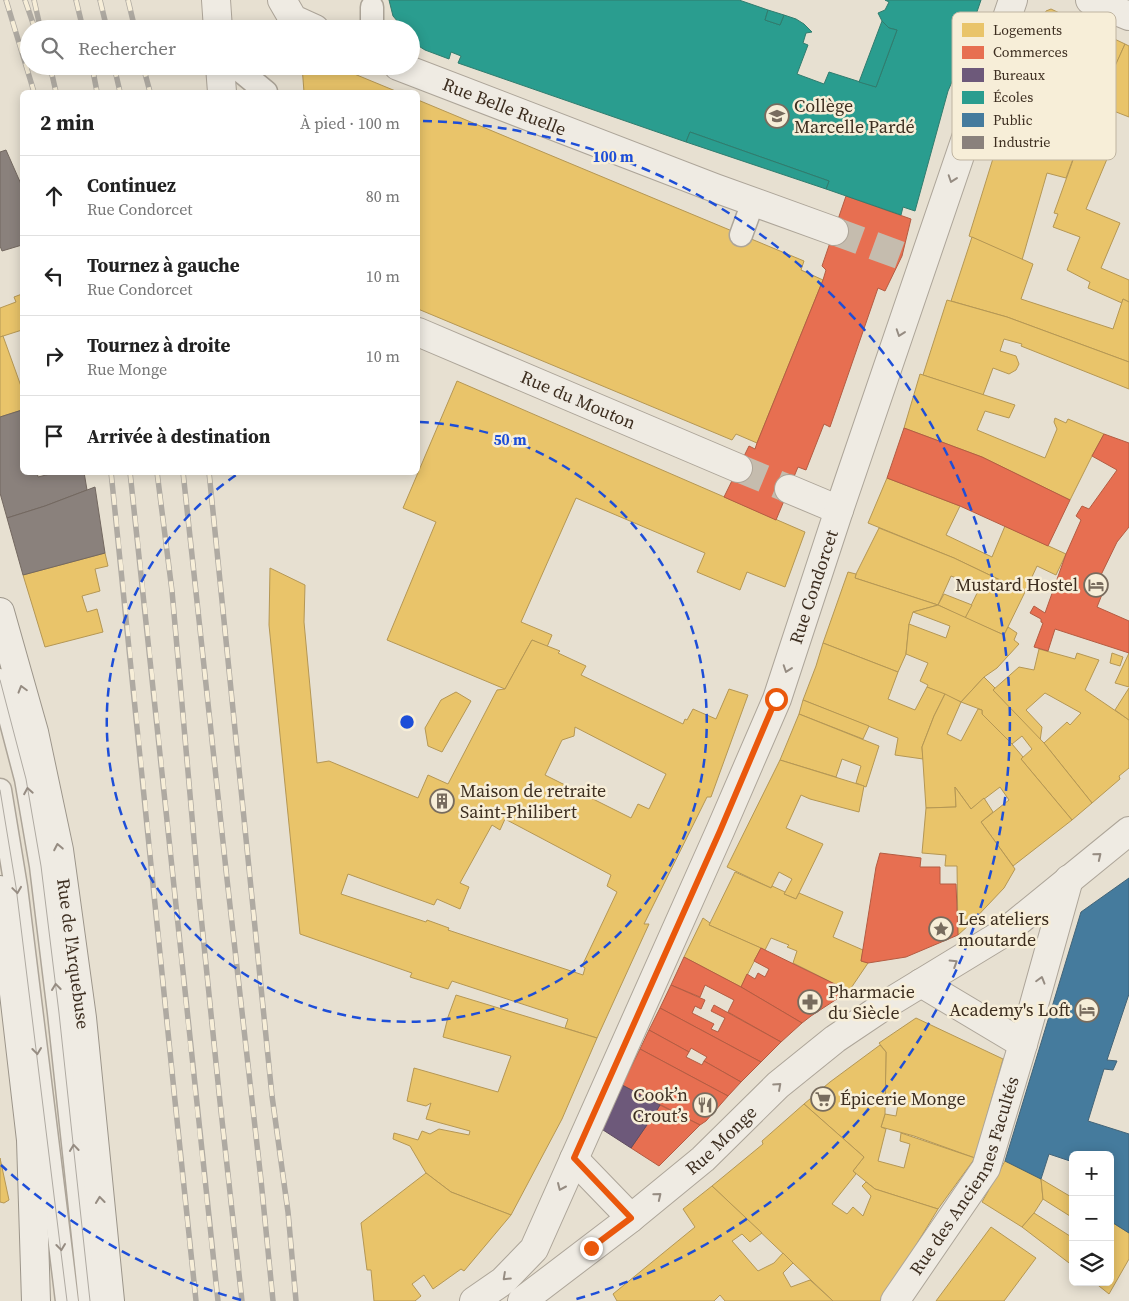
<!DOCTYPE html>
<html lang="fr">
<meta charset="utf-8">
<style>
body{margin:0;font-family:"Source Serif 4",serif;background:#f6f6f6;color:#222}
.controls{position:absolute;right:15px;bottom:15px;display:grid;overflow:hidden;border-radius:8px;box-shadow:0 2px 12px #0003}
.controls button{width:45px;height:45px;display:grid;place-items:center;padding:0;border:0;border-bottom:1px solid #e0e0e0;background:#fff;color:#222;font:25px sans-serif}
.stop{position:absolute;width:15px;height:15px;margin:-11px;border:4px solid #ea580c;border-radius:50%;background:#fff}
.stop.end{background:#ea580c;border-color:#fff;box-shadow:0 1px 5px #0008}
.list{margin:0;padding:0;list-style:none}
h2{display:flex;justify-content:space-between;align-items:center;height:65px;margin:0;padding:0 20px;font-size:21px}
h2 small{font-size:16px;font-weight:400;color:#767676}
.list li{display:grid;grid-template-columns:32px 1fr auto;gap:15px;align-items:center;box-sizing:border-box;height:80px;padding:0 20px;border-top:1px solid #e0e0e0}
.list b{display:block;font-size:19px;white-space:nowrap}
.list p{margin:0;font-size:16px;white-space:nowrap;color:#767676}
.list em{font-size:16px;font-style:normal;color:#767676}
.icon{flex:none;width:28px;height:28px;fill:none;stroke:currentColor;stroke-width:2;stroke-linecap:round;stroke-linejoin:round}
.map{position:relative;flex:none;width:1129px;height:1301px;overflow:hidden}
.search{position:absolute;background:#fff;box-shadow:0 2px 12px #0003;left:20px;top:20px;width:400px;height:55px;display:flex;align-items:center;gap:12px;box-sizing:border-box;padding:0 18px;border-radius:28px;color:#767676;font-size:19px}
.panel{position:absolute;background:#fff;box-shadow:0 2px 12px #0003;left:20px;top:90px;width:400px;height:385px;border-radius:8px}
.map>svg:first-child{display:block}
.homes{fill:#e9c46a;stroke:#b59754;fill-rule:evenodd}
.shops{fill:#e76f51;stroke:#b45c42}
.offices{fill:#6d597a;stroke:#5f4c5f}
.schools{fill:#2a9d8f;stroke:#307c6e}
.public{fill:#457b9d;stroke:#436478}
.industry{fill:#8a817c;stroke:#736860}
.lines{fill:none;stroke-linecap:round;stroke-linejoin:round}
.minor-tunnel{stroke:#c5bcae;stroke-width:28;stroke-dasharray:28 14;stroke-linecap:butt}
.service-casing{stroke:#ada599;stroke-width:25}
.minor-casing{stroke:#ada599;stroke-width:30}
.secondary-casing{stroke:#9c958a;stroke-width:30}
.service{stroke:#efebe3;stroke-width:22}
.minor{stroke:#efebe3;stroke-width:28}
.secondary{stroke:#efebe3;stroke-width:28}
.tram{stroke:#afaaa2;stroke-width:1}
.rail-casing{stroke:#afaaa2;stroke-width:5.5}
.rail{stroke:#f7eed8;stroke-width:4;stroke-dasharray:11;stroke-linecap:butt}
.oneway{stroke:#968c82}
.route{stroke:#ea580c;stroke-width:6}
.ring{fill:none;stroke:#1d4ed8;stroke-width:2.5;stroke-dasharray:9 6}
.labels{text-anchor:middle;stroke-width:5;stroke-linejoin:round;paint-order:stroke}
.poi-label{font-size:18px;fill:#3d2e20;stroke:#f7eed8;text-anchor:start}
.street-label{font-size:18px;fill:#3d2e20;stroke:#f7eed8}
.key{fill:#f7eed8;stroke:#bfb4a1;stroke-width:1}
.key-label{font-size:14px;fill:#3d2e20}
.centre{fill:#1d4ed8;stroke:#f7eed8;stroke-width:2.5}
.ring-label{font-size:15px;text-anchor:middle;font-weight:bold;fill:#1d4ed8;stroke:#f7eed8;stroke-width:5;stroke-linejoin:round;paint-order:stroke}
</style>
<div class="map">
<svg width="1129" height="1301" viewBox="0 0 1129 1301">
<rect width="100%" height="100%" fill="#e7e0d1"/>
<g class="homes">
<path d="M1051,9L1125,44L1114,69L1039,30L1046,11Z"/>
<path d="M1125,44L1129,46V117L1111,110L1103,126L1109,130L1115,140L1086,209L1120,223L1101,268L1129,280V302L1123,299L1122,303L1088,288L1090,282L1067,270L1080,237L1053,227L1058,214L1054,213L1092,107L1096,108Z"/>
<path d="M302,66H335L398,92H304Z"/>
<path d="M1021,68L1052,83L1051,87L1092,107L1066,178L1047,173L1022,260L969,236Z"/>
<path d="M418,100L804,261L801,270L823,280L757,443L736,434L732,440L418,309Z"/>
<path d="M972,237L1033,264L1021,299L1113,329L1123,299L1129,302V362L1007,317L951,301Z"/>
<path d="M22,294V330L0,337V308L16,302L14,297Z"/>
<path d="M947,300L1007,317L1129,362V389L1021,346L1022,344L1004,339L1000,351L1016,356L1019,364L1016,370L1009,374L993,368L983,395L923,375Z"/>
<path d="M3,336L22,389V410L0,417V337Z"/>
<path d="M920,374L1015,405L1009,418L985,411L977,430L1045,458L1057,429L1054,422L1055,418L1066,423L1068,419L1104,434L1092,456L1070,500L982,457L904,428Z"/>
<path d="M457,381L805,532L785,587L747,572L740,590L697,572L705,553L576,498L521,622L552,635L547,647L532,640L505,689L387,640L436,522L403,508Z"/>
<path d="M887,478L960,506L946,535L992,557L1005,526L1066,554L1056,575L1037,566L1025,592L954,558L868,523Z"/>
<path d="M879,528L954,558L1025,592L1004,635L965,618L980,587L951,576L938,605L855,578L856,574Z"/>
<path d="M105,553L108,566L95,569L100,591L82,596L87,612L97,609L103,632L45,647L23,575Z"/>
<path d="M270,568L305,585L304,622L317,763L329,761L418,798L428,775L448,784L497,690L505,689L532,640L560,651L558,653L586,666L581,675L683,724L685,719L687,720L693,709L716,719L729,689L748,695L711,797H707L644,924H649L597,1038L565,1028L568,1019L452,981L448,989L410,977L412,973L300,934L269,625ZM575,727L666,774L649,809L638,804L631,818L545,775L562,740L574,736ZM505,819L611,875L607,886L617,892L582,966L585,968L583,975L448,930L449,928L427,920L426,922L341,894L348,874L434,905L437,899L460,909L469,887L460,883L492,825L500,830Z"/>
<path d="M848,572L856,574L855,578L938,605L913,612L909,624L906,654L898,672L823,643Z"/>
<path d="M944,594L972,605L965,618L938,605Z"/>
<path d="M938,605L1004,635L1008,627L1017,633L1014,640L1019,644L997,668L984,677L961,702L927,687L928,685L920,681L928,663L906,654L909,624L946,638L950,626L913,612Z"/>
<path d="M823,643L898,672L888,699L915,710L927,687L945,694L934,716L922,747L923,759L895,755L898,738L803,700L816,666Z"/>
<path d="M1039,649L1075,659L1077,653L1099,660L1085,690L1129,720V768L1119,776L1120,779L1092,803L1044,743L1067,722L1070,725L1081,713L1045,693L1026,710L1042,727L1040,741L993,690L1019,667L1034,670Z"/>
<path d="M1112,653L1123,657L1120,666L1110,663Z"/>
<path d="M1129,653V687L1115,683Z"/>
<path d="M984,677L995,688L993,690L1044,743L1092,803L1072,820L1021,759L1032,749L1022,736L1012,744L982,714V710L961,702Z"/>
<path d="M1129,688V720L1115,710Z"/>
<path d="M456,692L471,701L442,752L428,746L425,728L441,700Z"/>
<path d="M945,694L961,702L947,734L961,741L978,709L982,710V714L1012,744L1023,757L1021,759L1072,820L1013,866L981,822L1009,800L1000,787L971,809L955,787L956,807L926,808L922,747L934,716Z"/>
<path d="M803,700L869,726L863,739L799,714Z"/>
<path d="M799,714L879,746L866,787L856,783L861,766L842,759L836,777L780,760Z"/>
<path d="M780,760L864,786L859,812L810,799L801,795L786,828L823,844L796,899L784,894L792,879L779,872L771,888L727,867Z"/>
<path d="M955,787L971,809L984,798L993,812L981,822L1015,869L1004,888L969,925L958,935L957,866H945L946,855L922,853L926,808L956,807Z"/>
<path d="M735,872L771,888L772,886L785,892L784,894L796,899L799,893L843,912L833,937L863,950L861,961L868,963L849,991L793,963L797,951L787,947L789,945L771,938L765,950L709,925Z"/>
<path d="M703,918L710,923L709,925L761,948L741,987L684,957Z"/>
<path d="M456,995L597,1038L562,1119L511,1215L451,1192L426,1173L410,1146L393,1139L394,1133L418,1140L422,1131L430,1134L439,1129L469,1135L470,1131L426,1119L431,1103L426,1106L407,1101L414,1068L498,1092L511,1056L443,1037L448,1017Z"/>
<path d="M916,1018L1003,1059L975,1158L914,1136L881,1127L885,1114L896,1116L898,1105L890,1103L885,1106L886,1052L879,1043Z"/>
<path d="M880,1045L886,1052L885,1114L881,1127L886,1129L878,1161L904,1168L910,1144L900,1141L901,1133L975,1158L938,1209L875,1189L853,1171L864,1157L804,1104L830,1082Z"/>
<path d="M804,1104L864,1157L853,1171L856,1174L832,1204L847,1214L853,1207L863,1216L871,1196L862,1186L866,1182L875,1189L938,1209L882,1301H833L712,1186L763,1144L762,1141Z"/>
<path d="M0,1158L9,1200L4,1203L0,1202Z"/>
<path d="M1005,1161L1041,1179L1043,1199L1034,1213L1022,1227L982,1202Z"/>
<path d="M426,1173L451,1192L511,1215L464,1271L461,1269L433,1289L424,1275L412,1284L421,1296L415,1301H374L371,1270H367L361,1223Z"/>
<path d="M1041,1179L1073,1198V1218L1043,1199Z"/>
<path d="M712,1186L762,1233L750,1242L742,1234L732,1241L758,1271L774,1263L783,1253L793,1263L783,1273L791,1287L810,1280L833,1301H725L720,1295L714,1301H617L613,1294L695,1227L683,1209Z"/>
<path d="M1034,1213L1073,1238V1266L1022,1227Z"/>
<path d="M1110,1221L1129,1233V1259L1109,1294L1094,1282H1110Z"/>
<path d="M991,1227L1036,1258L1004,1301H936Z"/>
</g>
<g class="shops">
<path d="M846,196L911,219L902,256L885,291L878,288L830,427L824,424L806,470L798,467L776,520L724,497L749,446L755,449L757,443L823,280L826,270L822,266Z"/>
<path d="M904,428L982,457L1070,500L1048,546L960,506L887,478Z"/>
<path d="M1104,434L1129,443V527L1117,542L1100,577L1107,582L1097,607L1129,621V653L1055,629L1048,651L1034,647L1043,623L1041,622V619L1030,613L1034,606L1045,613L1066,554L1081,520L1076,516L1082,506L1089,509L1117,470L1092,456Z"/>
<path d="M880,853L921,858L920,867H940V884H956L958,935L906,957L868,963L861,961L876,867Z"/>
<path d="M761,948L765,950L849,991L811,1016L802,1023L741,987L747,974L755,979L758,973L765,977L769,969L754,961Z"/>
<path d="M684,957L741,987L802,1023L781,1042L728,1012L734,1000L705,985L700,997L671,985Z"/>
<path d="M671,985L705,1000L701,1009L695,1006L692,1013L714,1024L711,1029L718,1032L725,1018L711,1011L714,1005L781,1042L761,1062L660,1008Z"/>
<path d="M660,1008L761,1062L741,1082L704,1061L707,1057L691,1048L689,1052L649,1030Z"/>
<path d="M649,1030L689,1052L686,1057L702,1065L704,1061L741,1082L728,1096L640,1049Z"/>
<path d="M640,1049L728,1096L706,1121L700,1125L622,1085Z"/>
<path d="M660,1105L700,1125L659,1166L631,1148Z"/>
</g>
<path class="offices" d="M622,1085L660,1105L654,1115L649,1112L642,1122L647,1125L631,1148L600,1128Z"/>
<g class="schools">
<path d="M389,0H739L768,10L765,20L780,25L784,15L796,19L804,24L812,32L806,33L803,43L808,45L797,74L824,84L829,72L876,87L897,30L889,28L882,21L878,13L885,10L889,2L885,0H981L968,38L970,40L948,91L915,211L903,207L901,215L826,189L829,181L690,132L686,142L458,63L461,56L451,52L449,59L425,50L417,45L411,38V29H404L393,16Z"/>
<path d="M768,10L784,15L780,25L765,20Z"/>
<path d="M882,21L889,28L897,30L876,87L859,82Z"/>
<path d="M690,132L829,181L826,189L686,142Z"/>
</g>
<path class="public" d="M1129,878V994L1107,1060L1117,1061L1113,1070L1104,1069L1088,1121L1129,1134V1233L1110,1221V1155H1073V1162L1049,1154L1041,1179L1005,1161L1081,912Z"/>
<g class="industry">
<path d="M6,150L21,184L22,191V245L2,251L0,246V152Z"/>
<path d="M22,410V472H37L38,477L58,472H84L87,490L45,506L7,518L0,493V417Z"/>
<path d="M95,487L105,553L23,575L7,518L45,506Z"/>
</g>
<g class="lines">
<g class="minor-tunnel">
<path d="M834,231L902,256"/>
<path d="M738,468L789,489"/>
</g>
<g class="service-casing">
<g id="service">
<path d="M372,29V7"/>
<path d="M237,66L243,73L266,92"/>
<path d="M741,235L753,202"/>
<path d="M0,680L26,779L41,866L59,1013L90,1301"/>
<path d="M0,790L16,887L67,1301"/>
</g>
</g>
<g class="minor-casing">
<g id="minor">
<path d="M216,0L218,29"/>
<path d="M282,0L293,19L315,29"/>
<path d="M1090,0L1129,16"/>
<path d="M220,66L222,92"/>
<path id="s1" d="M398,66L715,188L834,231"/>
<path id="s2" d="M418,332L738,468"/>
<path d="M789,489L839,510"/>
<path d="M921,983L1023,1044"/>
<path d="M574,1159L631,1218"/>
<path id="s3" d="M474,1301L503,1281L534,1249L720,831L777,699L839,510L1013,0"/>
<path id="s4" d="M522,1301L631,1218L703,1159L778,1085L835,1039L890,1002L1005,932L1129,831"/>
<path id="s5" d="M895,1301L986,1168L1023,1044L1069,879"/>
</g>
</g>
<g class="secondary-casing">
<g id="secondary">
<path id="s6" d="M0,612L34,732L59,850L82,1018L110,1301"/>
<path d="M0,890L5,916L31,1140L36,1301"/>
</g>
</g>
<use href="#service" class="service"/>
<use href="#minor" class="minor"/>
<use href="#secondary" class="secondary"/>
<g class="tram">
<path d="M0,680L26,779L41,866L59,1013L90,1301"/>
<path d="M0,790L16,887L67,1301"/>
</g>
<g class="rail-casing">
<g id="rail">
<path d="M6,0L34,92"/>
<path d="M25,0L35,29"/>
<path d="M34,0L39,22"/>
<path d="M76,0L83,29"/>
<path d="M100,0L107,29"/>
<path d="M128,0L135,29"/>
<path d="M50,66L56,92"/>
<path d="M92,66L97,92"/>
<path d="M114,66L120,92"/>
<path d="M143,66L150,92"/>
<path d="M111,472C141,749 166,1025 196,1301"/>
<path d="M130,472C161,748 187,1025 218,1301"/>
<path d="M157,472L172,591L199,896L220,1102L242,1301"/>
<path d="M183,472L227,879L261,1180L273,1301"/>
<path d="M209,472L272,1096L288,1212L296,1301"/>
</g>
</g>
<use href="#rail" class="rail"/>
</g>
<defs><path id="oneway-chevron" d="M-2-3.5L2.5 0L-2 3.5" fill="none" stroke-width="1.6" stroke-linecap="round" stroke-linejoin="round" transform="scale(1.25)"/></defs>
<g class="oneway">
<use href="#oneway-chevron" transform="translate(952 179) rotate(109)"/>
<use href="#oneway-chevron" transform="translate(900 333) rotate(109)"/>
<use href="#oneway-chevron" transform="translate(787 669) rotate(109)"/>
<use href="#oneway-chevron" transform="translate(22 689) rotate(-106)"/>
<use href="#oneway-chevron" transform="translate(28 791) rotate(-100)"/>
<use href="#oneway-chevron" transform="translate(58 847) rotate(-101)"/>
<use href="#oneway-chevron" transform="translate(1098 856) rotate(-39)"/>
<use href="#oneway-chevron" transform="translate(17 890) rotate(82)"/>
<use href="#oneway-chevron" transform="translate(954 963) rotate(-32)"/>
<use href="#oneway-chevron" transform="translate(1041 980) rotate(-74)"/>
<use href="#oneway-chevron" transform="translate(56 987) rotate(-97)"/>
<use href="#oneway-chevron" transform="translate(37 1051) rotate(83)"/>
<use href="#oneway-chevron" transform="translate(778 1086) rotate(-42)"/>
<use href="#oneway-chevron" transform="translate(74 1148) rotate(-96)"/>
<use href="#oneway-chevron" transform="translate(561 1187) rotate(114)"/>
<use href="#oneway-chevron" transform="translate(658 1196) rotate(-39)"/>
<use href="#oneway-chevron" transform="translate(100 1200) rotate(-96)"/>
<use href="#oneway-chevron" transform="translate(61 1247) rotate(83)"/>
<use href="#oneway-chevron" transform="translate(506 1277) rotate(137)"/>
</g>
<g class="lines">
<path class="route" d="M591,1248L631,1218L574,1158L720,831L776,699"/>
</g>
<g class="ring">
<path d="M420 422A300 300 0 1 1 239 473"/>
<path d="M241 1300A601 601 0 0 1 1 1165M423 121A601 601 0 0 1 573 1300"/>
</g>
<defs>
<g id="school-ring" transform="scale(1.25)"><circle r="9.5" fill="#f7eed8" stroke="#786c5e" stroke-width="1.5"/><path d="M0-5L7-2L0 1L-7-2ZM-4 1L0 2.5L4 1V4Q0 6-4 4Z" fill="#786c5e"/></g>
<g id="hotel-ring" transform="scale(1.25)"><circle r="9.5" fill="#f7eed8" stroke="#786c5e" stroke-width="1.5"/><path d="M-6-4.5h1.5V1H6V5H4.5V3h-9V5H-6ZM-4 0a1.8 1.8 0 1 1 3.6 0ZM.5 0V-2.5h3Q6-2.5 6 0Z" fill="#786c5e"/></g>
<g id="building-ring" transform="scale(1.25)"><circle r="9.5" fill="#f7eed8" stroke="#786c5e" stroke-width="1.5"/><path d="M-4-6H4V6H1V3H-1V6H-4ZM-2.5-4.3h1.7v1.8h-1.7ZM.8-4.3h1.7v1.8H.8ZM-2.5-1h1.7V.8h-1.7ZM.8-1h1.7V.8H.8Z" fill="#786c5e"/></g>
<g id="sight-ring" transform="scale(1.25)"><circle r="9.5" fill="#f7eed8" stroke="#786c5e" stroke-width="1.5"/><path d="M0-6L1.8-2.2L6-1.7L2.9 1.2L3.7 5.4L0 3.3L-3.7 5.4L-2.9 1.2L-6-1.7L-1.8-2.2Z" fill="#786c5e"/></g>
<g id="pharmacy-ring" transform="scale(1.25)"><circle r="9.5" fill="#f7eed8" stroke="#786c5e" stroke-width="1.5"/><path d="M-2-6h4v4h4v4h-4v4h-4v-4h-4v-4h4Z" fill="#786c5e"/></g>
<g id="supermarket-ring" transform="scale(1.25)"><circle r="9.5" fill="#f7eed8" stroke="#786c5e" stroke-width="1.5"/><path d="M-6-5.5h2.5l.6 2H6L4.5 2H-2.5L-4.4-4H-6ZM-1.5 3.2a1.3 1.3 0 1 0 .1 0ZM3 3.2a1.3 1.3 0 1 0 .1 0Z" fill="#786c5e"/></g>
<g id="restaurant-ring" transform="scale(1.25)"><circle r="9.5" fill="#f7eed8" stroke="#786c5e" stroke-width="1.5"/><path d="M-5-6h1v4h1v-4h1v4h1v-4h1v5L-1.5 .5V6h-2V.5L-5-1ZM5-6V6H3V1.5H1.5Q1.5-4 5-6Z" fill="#786c5e"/></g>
</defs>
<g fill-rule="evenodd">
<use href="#school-ring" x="777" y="116"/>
<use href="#hotel-ring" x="1096" y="585"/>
<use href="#building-ring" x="442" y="801"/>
<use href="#sight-ring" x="941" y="929"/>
<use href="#pharmacy-ring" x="810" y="1002"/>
<use href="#hotel-ring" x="1087" y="1010"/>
<use href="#supermarket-ring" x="823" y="1099"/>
<use href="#restaurant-ring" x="705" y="1105"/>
</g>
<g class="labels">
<g class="poi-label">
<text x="794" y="112">Collège<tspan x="794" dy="21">Marcelle Pardé</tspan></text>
<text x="1078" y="591" text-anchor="end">Mustard Hostel</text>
<text x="460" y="797">Maison de retraite<tspan x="460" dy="21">Saint-Philibert</tspan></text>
<text x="958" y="925">Les ateliers<tspan x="958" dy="21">moutarde</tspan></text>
<text x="828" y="998">Pharmacie<tspan x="828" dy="21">du Siècle</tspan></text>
<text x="1070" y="1016" text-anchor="end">Academy's Loft</text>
<text x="688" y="1101" text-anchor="end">Cook’n<tspan x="688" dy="21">Crout’s</tspan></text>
<text x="840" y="1105">Épicerie Monge</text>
</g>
<g class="street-label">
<text dy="6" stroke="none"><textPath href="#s1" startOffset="114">Rue Belle Ruelle</textPath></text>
<text dy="6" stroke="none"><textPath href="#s2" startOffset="174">Rue du Mouton</textPath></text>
<text dy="6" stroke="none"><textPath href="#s3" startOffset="799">Rue Condorcet</textPath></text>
<text dy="6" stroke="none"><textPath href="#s6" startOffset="350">Rue de l'Arquebuse</textPath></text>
<text dy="6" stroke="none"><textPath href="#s4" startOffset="256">Rue Monge</textPath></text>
<text dy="6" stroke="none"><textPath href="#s5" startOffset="145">Rue des Anciennes Facultés</textPath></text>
</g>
</g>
<rect x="952" y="12" width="164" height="148" rx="8" class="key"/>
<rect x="962" y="23" width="22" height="14" fill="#e9c46a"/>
<rect x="962" y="46" width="22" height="13" fill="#e76f51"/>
<rect x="962" y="68" width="22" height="14" fill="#6d597a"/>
<rect x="962" y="91" width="22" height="13" fill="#2a9d8f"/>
<rect x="962" y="113" width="22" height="14" fill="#457b9d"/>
<rect x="962" y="136" width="22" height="13" fill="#8a817c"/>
<g class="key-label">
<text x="993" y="35">Logements</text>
<text x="993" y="57">Commerces</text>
<text x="993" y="80">Bureaux</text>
<text x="993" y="102">Écoles</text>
<text x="993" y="125">Public</text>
<text x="993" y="147">Industrie</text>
</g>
<circle cx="407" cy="722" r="8" class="centre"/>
<g class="ring-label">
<text x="613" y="162">100 m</text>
<text x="510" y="445">50 m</text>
</g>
</svg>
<div class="controls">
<button>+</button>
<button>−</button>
<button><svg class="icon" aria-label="layers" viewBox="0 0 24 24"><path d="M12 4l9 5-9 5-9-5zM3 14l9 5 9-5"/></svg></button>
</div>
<div class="stop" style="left:776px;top:699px"></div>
<div class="stop end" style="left:591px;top:1248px"></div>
<div class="search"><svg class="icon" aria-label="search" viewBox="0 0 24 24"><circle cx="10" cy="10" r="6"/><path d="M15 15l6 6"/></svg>Rechercher</div>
<section class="panel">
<h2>2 min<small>À pied · 100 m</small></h2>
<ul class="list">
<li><svg class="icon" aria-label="ahead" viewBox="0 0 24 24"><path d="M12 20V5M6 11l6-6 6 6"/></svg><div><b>Continuez</b><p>Rue Condorcet</p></div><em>80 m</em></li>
<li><svg class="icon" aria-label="left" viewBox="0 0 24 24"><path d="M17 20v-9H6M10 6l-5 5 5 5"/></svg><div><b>Tournez à gauche</b><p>Rue Condorcet</p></div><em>10 m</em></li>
<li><svg class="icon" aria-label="right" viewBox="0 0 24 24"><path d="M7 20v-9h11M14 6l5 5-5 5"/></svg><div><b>Tournez à droite</b><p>Rue Monge</p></div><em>10 m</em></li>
<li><svg class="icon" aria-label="arrive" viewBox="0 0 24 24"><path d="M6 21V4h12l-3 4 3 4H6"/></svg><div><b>Arrivée à destination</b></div></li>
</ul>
</section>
</div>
